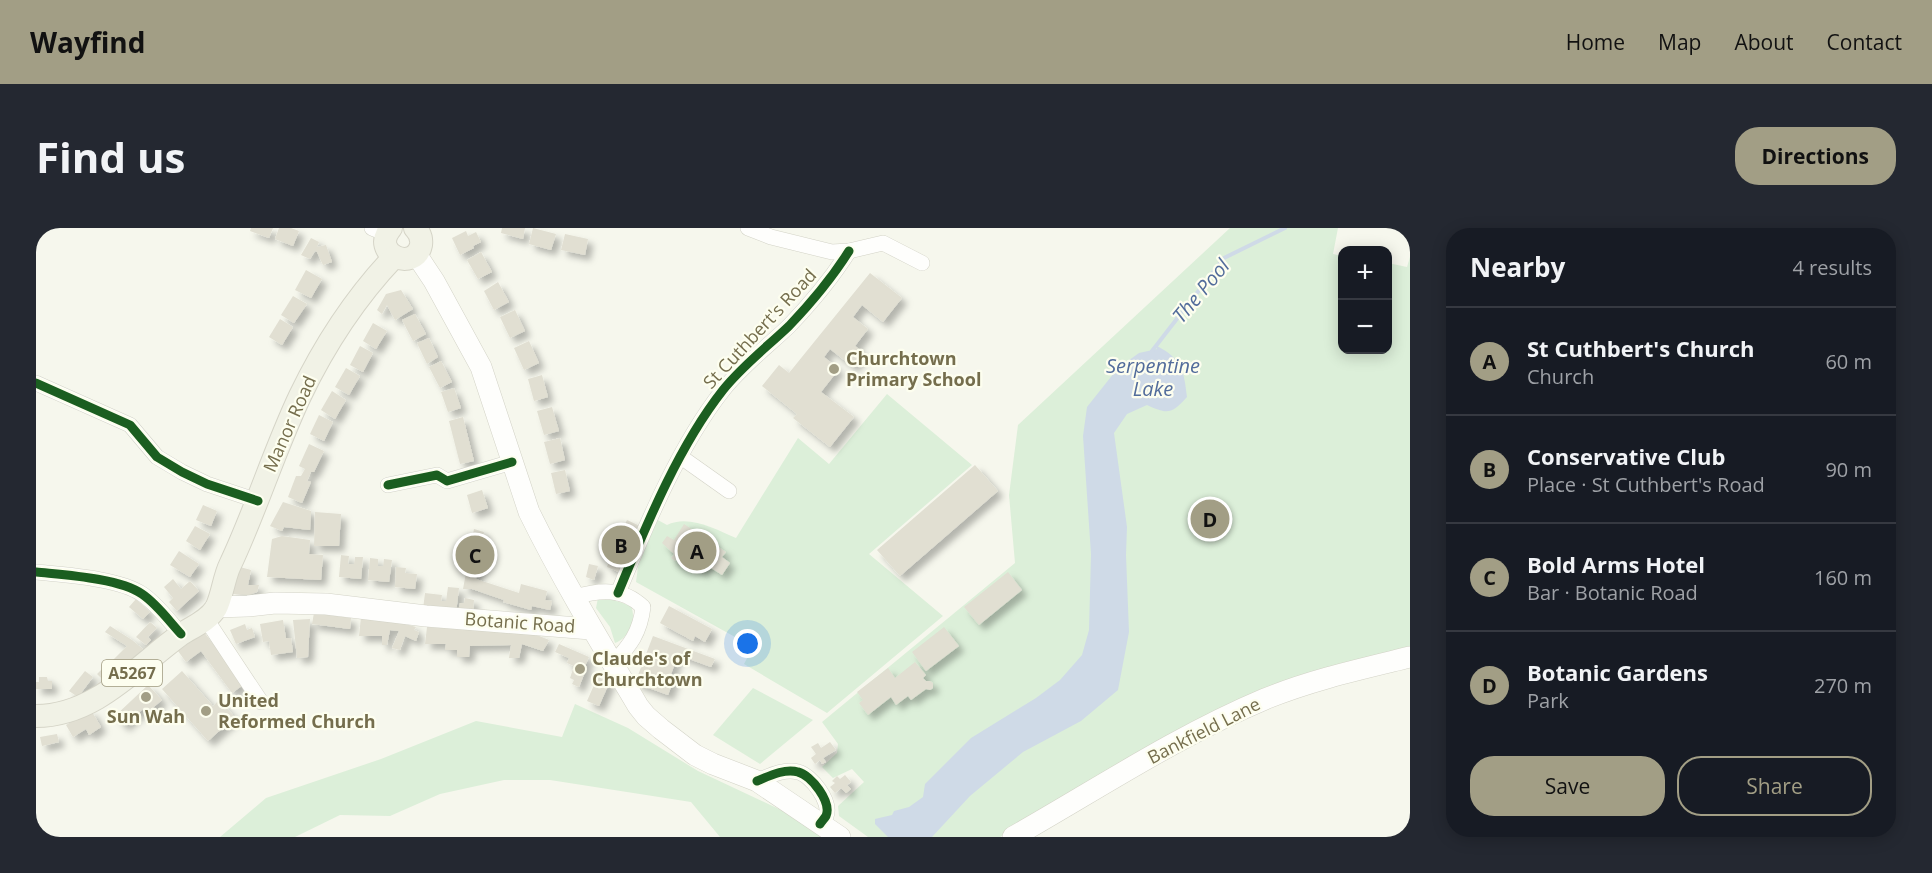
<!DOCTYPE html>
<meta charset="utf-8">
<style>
body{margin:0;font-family:"Open Sans",sans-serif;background:#242831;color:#f1f3f6}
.controls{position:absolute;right:18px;top:18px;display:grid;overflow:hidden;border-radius:12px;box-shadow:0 3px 15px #0003}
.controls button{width:54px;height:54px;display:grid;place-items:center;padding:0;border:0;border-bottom:2px solid #363941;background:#171b24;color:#f1f3f6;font:30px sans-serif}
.you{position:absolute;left:712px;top:416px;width:21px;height:21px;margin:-15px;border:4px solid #fff;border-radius:50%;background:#1a73e8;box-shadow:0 0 0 9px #1a73e833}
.badge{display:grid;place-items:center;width:39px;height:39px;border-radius:50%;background:#a29e85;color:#111;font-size:20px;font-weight:700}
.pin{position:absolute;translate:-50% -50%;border:3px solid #fff;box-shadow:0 2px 6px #0006}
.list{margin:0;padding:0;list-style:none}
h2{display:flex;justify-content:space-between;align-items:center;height:78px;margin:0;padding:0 24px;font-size:26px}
h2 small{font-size:20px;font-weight:400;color:#9ea1a6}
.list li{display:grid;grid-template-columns:39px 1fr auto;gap:18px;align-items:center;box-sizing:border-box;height:108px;padding:0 24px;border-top:2px solid #363941}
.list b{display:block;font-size:22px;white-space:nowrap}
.list p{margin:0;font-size:20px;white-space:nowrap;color:#9ea1a6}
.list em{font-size:20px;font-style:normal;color:#9ea1a6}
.actions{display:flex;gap:12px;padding:18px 24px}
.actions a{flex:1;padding:14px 0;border:2px solid #a29e85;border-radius:24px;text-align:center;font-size:21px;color:#a29e85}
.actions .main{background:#a29e85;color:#111}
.map{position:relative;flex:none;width:1374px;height:609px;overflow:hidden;border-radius:24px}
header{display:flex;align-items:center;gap:36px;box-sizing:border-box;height:84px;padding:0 30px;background:#a29e85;color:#111}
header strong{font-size:28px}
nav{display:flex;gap:33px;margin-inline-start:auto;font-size:21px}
.intro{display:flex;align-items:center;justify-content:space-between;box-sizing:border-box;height:144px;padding:0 36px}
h1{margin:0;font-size:42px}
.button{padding:15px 27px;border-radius:24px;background:#a29e85;color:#111;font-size:21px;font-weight:700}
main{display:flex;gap:36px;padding:0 36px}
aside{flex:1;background:#171b24;border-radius:24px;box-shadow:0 3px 15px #0003}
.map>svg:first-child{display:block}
.green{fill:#dcefd9}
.water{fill:#cfdae7}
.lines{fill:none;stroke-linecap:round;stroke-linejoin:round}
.stream{stroke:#cfdae7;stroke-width:4}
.building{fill:#e1dfd2;filter:url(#shadow)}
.minor-casing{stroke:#d3d3c7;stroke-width:16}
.secondary-casing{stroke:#d3d3c7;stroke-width:22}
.primary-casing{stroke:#d5d4c7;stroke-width:24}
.minor{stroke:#fefefc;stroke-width:15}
.secondary{stroke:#fefefc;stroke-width:21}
.primary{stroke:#f1f2e6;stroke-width:22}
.cycleway-casing{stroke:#fdfeef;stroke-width:13}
.cycleway{stroke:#1b5e20;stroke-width:9}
.poi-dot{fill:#a29e85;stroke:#fdfeef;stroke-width:2}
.labels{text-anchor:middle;stroke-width:4.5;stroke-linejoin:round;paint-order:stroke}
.shield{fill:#fdfeef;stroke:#9e997e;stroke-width:1.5}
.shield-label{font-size:16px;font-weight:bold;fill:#756e4d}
.street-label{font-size:18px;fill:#756e4d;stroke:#fdfeef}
.poi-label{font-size:18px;font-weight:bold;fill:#756e4d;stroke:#fdfeef;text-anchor:start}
.water-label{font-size:20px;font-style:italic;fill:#526c9b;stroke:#fdfeef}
</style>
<header>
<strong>Wayfind</strong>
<nav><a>Home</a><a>Map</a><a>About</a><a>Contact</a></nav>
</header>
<div class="intro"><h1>Find us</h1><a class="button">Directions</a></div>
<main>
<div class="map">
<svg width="1374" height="609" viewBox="0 0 1374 609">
<defs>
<filter id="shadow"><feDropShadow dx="5.5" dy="5.5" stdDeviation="3" flood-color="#0004"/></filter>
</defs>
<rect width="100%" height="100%" fill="#f6f7ed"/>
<g class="green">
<path d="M1194,0H1302L1297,26L1306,28V122H1352V35L1371,39L1374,29V421L1267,449L964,609H832L803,588L802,578L828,554L816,541L797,550L786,539L801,525L802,516L786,494L979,335L973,267L982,197Z"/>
<path d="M851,166L936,237L833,326L907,388L791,485L708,436L717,419L600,354L602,339L620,291L631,297C652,286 680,301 700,310L762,210L793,236Z"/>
<path d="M569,369L595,378C601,392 593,410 579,415L574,399L560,380L562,370Z"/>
<path d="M717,460L777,492L724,536L677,507Z"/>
<path d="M539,476L592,500L662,543L762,590L787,609H684L655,574L514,552H468L404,566L354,588L304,587L259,609H184L230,570L345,531L440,493L526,509Z"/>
</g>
<path class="water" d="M1121,118C1146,131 1148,143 1151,169C1135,187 1131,186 1111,177L1091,186L1078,205L1091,299L1090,327L1093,404L1082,462L1045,493L987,524L934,568L896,609H852L839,596V591L856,587L858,583L873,579L887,569L889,556L935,510L1000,470L1024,452L1046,427L1053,402L1055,326L1047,208L1051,179L1082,140L1103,125L1121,121Z"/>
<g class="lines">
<path class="stream" d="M1116,123L1188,30L1249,0"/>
</g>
<g class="building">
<path d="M215,0H237L233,10L214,3Z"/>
<path d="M243,0H255L263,3L257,18L239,11Z"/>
<path d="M466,0H489L487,11L465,5Z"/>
<path d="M497,0L520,6L515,22L493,16Z"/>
<path d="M430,3L432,8L440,4L445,14L437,18L438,20L424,27L416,10Z"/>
<path d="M529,6L552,11L549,27L525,22Z"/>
<path d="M275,10L283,14L281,19L290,17L296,34L287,37L281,24L279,23L274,31L265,27Z"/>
<path d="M445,24L456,44L442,51L431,32Z"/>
<path d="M270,42L286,51L275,70L259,62Z"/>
<path d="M834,45L866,70L847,94L826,77L817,89L832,101L819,118L828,125L817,139L794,121L788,129L803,141L785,164L818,189L794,219L757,190L761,186L726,158L743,137L753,145Z"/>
<path d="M462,54L473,74L458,82L448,63Z"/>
<path d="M365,62L377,81L359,92L351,77L346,86L341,82L350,66Z"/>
<path d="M257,68L271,76L258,95L245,87Z"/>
<path d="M479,82L489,103L474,110L464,89Z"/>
<path d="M379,86L390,106L377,113L366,92Z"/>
<path d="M244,91L257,99L246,117L233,109Z"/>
<path d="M337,95L351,103L340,121L327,113Z"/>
<path d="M393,110L402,129L391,136L381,115Z"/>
<path d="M493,113L503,135L488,142L478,120Z"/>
<path d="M324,118L337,125L327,144L314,137Z"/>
<path d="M405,133L416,154L404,160L393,139Z"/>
<path d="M310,140L324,148L313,167L299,159Z"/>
<path d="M506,147L512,169L498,173L492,151Z"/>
<path d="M418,160L425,180L412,184L405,164Z"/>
<path d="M296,163L310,172L299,191L285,182Z"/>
<path d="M516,179L523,203L508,207L501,183Z"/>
<path d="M283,187L297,194L288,213L274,206Z"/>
<path d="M427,189L438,233L424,236L413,193Z"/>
<path d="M524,210L529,232L514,236L508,214Z"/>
<path d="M273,216L288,223L278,244H275L271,253L275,254L266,275L252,269L260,248H265L269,241L263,238Z"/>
<path d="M939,237L962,263L864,348L841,322Z"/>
<path d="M529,242L534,263L520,266L515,245Z"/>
<path d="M446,262L452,280L436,285L431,267Z"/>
<path d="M247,274L275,283L274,302L248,299L246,303L234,298Z"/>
<path d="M167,277L181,283L175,298L160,292Z"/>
<path d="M279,284L305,286L303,318H278Z"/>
<path d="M591,292L604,298L585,345L571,339L573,333L570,331L576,300L586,302Z"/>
<path d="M648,296L690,324L686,329L694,335L686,347L672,338L667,345L642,328L639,333L635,330L638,326L626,315L631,308L638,312Z"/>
<path d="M159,298L174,306L164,322L150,313Z"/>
<path d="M438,301L448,304L440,351L483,365L485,356L511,363L509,372L516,373L514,382L496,378L495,382L467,374L468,372L436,361H427Z"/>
<path d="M246,308L274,312L273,326L287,327L285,352L231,349L236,311Z"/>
<path d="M143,323L163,336L154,349L134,337Z"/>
<path d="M305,327L313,328L312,336H318L319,329H327L325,351L303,349Z"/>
<path d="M334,330L342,331V338H347L348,331L356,332L353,354L332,352Z"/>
<path d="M553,336L562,338L558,352L550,349Z"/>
<path d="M204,339L215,342L212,357H223L221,364L213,367L197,366V353Z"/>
<path d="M360,339L370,340L369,345L381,346L379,361L359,359Z"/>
<path d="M972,344L986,362L943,397L928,379Z"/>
<path d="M137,351L145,361L154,353L163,363L141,383L133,374L137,370L128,359Z"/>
<path d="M412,359L423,360L420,385L387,381L389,365L406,367L405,373H410Z"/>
<path d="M429,370L438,372L437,384H422L424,375H428Z"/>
<path d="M100,371L114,384L107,391L93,379Z"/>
<path d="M633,378L676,401L669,414L659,408L657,413L624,395Z"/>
<path d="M278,385L315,390L314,401L276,396Z"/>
<path d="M325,389L355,392L380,399L378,402L383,404L380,413L369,408L364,422L356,420L363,403L354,402L351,417H346V408H323Z"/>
<path d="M274,391L272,429L261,430L257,392Z"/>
<path d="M247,392L250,410H255L257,424L235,427L233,413L227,414L224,396Z"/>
<path d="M114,394L121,400L112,409L115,412L110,417L100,409Z"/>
<path d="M209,396L211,402L216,400L219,409L200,416L194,402Z"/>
<path d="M74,398L96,412L107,421L69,454L61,446L68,439L66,438L72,433L74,435L91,418L69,404Z"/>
<path d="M391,399L491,403L513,412L507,423L486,416L483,430H473L475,417L434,418L433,429H421V422H409L410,416H389Z"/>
<path d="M908,399L923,418L890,443L876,424Z"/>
<path d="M168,404L207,457L196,465L165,423L150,434L142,423Z"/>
<path d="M617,408L679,431L675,439L642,427L634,449L638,451L632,467L599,455Z"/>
<path d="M523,416L553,429L549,438L551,439L543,459L536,456L538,452L534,450L538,438L531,435L533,430L519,424Z"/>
<path d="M879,434L890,447L887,450L890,453H894L897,455V460L894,462L890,461L875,472L872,468L860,477L855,469L832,487L823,475L827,472L821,464L852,440L859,450Z"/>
<path d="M49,443L57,449L42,469L33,463Z"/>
<path d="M146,443L177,478L183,472L199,489L172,513L126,461Z"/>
<path d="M562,448L574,453L563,478L551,473Z"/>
<path d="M3,449H11L12,453H16V461H0V454H3Z"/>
<path d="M112,457L126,472L112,484L108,480L88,498L79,488Z"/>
<path d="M55,482L65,499L53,507L50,501L37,509L30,497Z"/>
<path d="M21,506L23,514L6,518L4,509Z"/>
<path d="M794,514L800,522L787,530L790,534L786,536L784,532L779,536L775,530L780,526L775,519L782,515L785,520Z"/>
<path d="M809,547L815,554L811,557L815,561L810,565L805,560L799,565L794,559L799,555L796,553L801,548L804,551Z"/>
</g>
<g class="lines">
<g class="minor-casing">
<g id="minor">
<path d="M336,0L351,6"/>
<path d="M712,0L735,9L796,24L813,23L847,15L886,35"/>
<path d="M0,155L94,197L121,229L146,244L171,256L222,273"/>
<path d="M645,229L693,263"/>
<path d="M352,257L401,247L411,253L476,234"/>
<path d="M0,344C28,347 83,350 106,366C121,376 133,393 145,406"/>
<path d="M582,365C610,298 642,219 687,162C706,138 731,119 753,98C775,75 796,50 813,23"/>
<path d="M538,369C563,362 586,359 607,379C604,405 594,417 577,436"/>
<path d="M170,391L225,474"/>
<path d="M721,553C733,548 749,540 762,544C775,547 796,574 790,588C788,591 786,593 784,596"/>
</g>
</g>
<g class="secondary-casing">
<g id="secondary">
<path d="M380,26L398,53L445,139L493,284C526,351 564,414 602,478L610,488L625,501L659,527L677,536L721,553L804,609"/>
<path d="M180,379L212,378L239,375L290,376L390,388L555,401"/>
<path d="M977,609C1060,562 1141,508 1229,471C1275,452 1325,441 1374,429"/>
</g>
</g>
<g class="primary-casing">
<g id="primary">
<path d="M355,0C333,26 379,45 385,17C386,10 384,5 379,0"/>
<path d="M0,488C59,488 100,439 144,407C156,399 172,393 180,380C186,369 188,349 194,337C220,282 238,223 264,168C288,118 320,69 358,29"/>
</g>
</g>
<use href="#minor" class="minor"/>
<use href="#secondary" class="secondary"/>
<use href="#primary" class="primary"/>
<g class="cycleway-casing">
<g id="cycleway">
<path d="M0,155L94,197L121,229L146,244L171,256L222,273"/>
<path d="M352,257L401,247L411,253L476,234"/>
<path d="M0,344C28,347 83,350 106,366C121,376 133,393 145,406"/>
<path d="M582,365C610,298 642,219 687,162C706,138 731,119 753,98C775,75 796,50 813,23"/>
<path d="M721,553C733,548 749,540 762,544C775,547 796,574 790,588C788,591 786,593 784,596"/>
</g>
</g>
<use href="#cycleway" class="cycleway"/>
</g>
<g class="poi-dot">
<circle cx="798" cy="141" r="6"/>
<circle cx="544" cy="441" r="6"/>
<circle cx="110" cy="469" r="6"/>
<circle cx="170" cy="483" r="6"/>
</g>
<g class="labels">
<rect class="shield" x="66" y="432" width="60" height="26" rx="4.5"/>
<g class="shield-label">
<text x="96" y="451">A5267</text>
</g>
<g class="street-label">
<text transform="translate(724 101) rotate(-47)" y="6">St Cuthbert's Road</text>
<text transform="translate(254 196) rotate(-66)" y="6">Manor Road</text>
<text transform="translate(484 395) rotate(4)" y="6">Botanic Road</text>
<text transform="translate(1168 503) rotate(-27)" y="6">Bankfield Lane</text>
</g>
<g class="poi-label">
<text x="810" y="137">Churchtown<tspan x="810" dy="21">Primary School</tspan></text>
<text x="556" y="437">Claude's of<tspan x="556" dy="21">Churchtown</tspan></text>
<text x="182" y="479">United<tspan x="182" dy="21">Reformed Church</tspan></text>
<text x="110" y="495" text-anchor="middle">Sun Wah</text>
</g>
<g class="water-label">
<text transform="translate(1165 63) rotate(-50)" y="7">The Pool</text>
<text x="1117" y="145">Serpentine<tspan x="1117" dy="23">Lake</tspan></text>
</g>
</g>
</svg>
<div class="controls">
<button>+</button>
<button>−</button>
</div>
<div class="you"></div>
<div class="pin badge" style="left:661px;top:323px">A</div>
<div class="pin badge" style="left:585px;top:317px">B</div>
<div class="pin badge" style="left:439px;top:327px">C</div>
<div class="pin badge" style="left:1174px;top:291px">D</div>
</div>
<aside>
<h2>Nearby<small>4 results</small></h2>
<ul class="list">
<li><span class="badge">A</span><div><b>St Cuthbert's Church</b><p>Church</p></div><em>60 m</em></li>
<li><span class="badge">B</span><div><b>Conservative Club</b><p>Place · St Cuthbert's Road</p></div><em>90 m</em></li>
<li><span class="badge">C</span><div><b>Bold Arms Hotel</b><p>Bar · Botanic Road</p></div><em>160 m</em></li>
<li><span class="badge">D</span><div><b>Botanic Gardens</b><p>Park</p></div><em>270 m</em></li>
</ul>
<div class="actions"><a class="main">Save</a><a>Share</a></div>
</aside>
</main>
